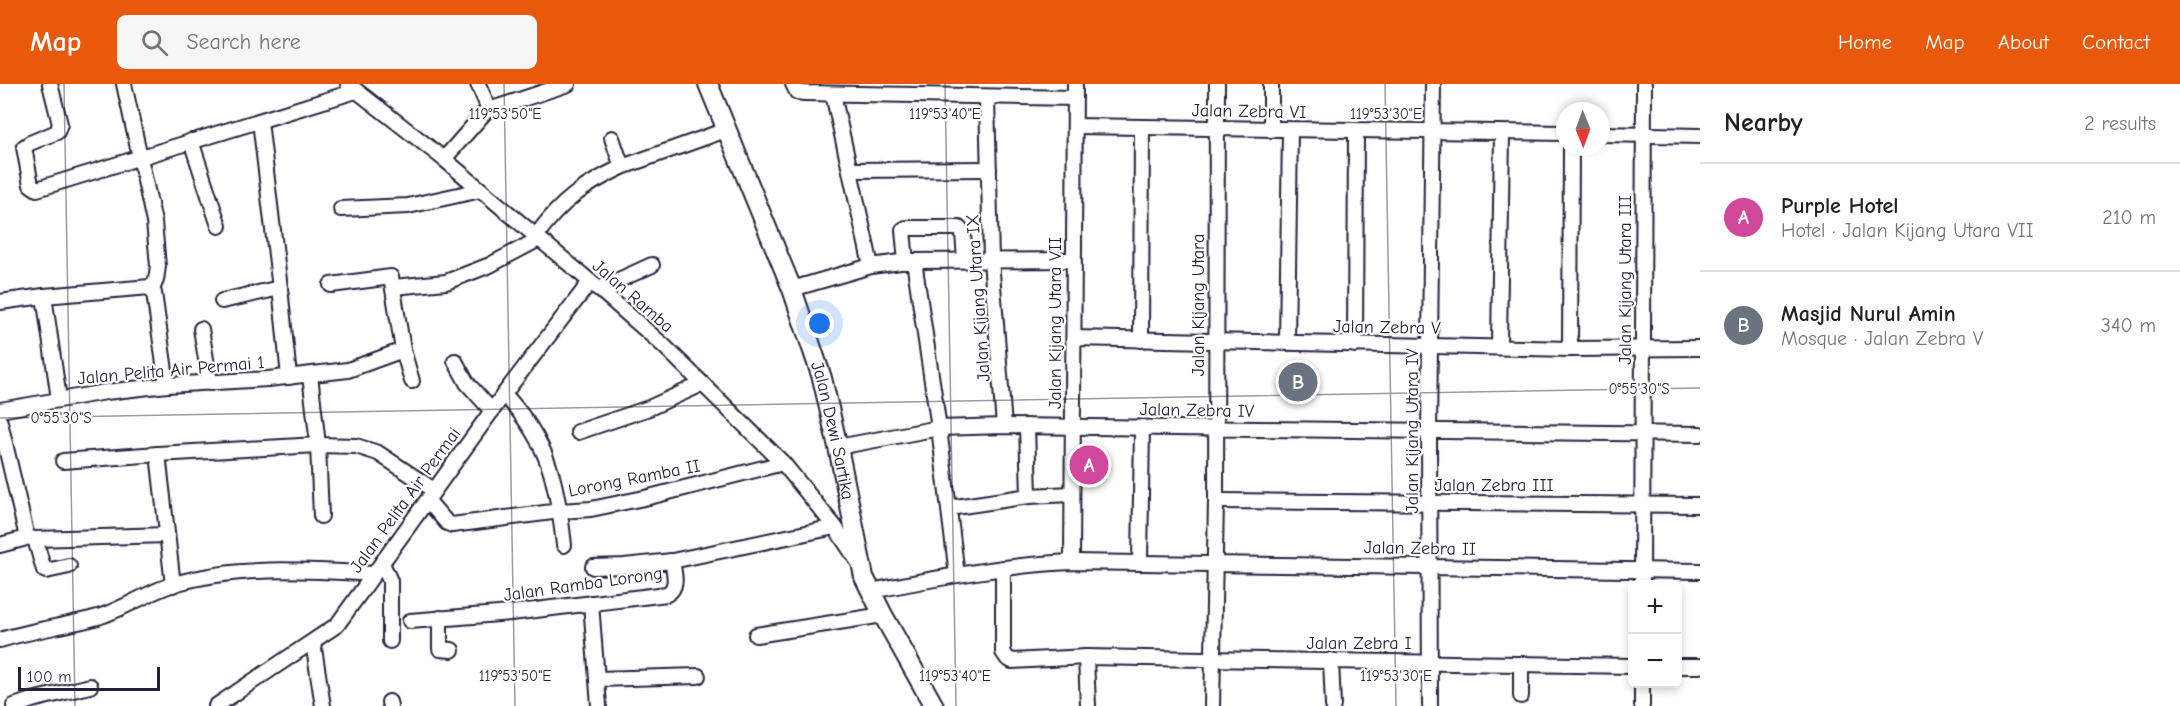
<!DOCTYPE html>
<meta charset="utf-8">
<style>
body{margin:0;font-family:"Comic Neue",sans-serif;background:#f6f6f6;color:#202124}
.controls{position:absolute;right:18px;bottom:18px;display:grid;overflow:hidden;border-radius:9px;box-shadow:0 3px 9px #0003}
.controls button{width:54px;height:54px;display:grid;place-items:center;padding:0;border:0;border-bottom:2px solid #e0e0e0;background:#fff;color:#202124;font:30px sans-serif}
.compass{position:absolute;left:1556px;top:18px;width:54px;height:54px;border-radius:50%;background:#fff;box-shadow:0 3px 9px #0003;rotate:179deg}
.scale{position:absolute;left:18px;bottom:15px;width:142px;box-sizing:border-box;padding-left:6px;border:3px solid #22223b;border-top:0;font-size:16px;line-height:21px;white-space:nowrap;color:#22223b;-webkit-text-stroke:4px #fff;paint-order:stroke}
.you{position:absolute;left:820px;top:240px;width:21px;height:21px;margin:-15px;border:4px solid #fff;border-radius:50%;background:#1a73e8;box-shadow:0 0 0 9px #1a73e833}
.badge{display:grid;place-items:center;width:39px;height:39px;border-radius:50%;background:#ea580c;color:#fff;font-size:20px;font-weight:700}
.pin{position:absolute;translate:-50% -50%;border:3px solid #fff;box-shadow:0 2px 6px #0006}
.list{margin:0;padding:0;list-style:none}
h2{display:flex;justify-content:space-between;align-items:center;height:78px;margin:0;padding:0 24px;font-size:26px}
h2 small{font-size:20px;font-weight:400;color:#757577}
.list li{display:grid;grid-template-columns:39px 1fr auto;gap:18px;align-items:center;box-sizing:border-box;height:108px;padding:0 24px;border-top:2px solid #e0e0e0}
.list b{display:block;font-size:22px;white-space:nowrap}
.list p{margin:0;font-size:20px;white-space:nowrap;color:#757577}
.list em{font-size:20px;font-style:normal;color:#757577}
.icon{flex:none;width:33px;height:33px;fill:none;stroke:currentColor;stroke-width:2;stroke-linecap:round;stroke-linejoin:round}
.map{position:relative;flex:none;width:1700px;height:622px;overflow:hidden}
header{display:flex;align-items:center;gap:36px;box-sizing:border-box;height:84px;padding:0 30px;background:#ea580c;color:#fff}
header strong{font-size:28px}
nav{display:flex;gap:33px;margin-inline-start:auto;font-size:21px}
.search{width:420px;height:54px;background:#f6f6f6;display:flex;align-items:center;gap:15px;box-sizing:border-box;padding:0 21px;border-radius:9px;color:#757577;font-size:22px}
main{display:flex}
aside{flex:1;background:#fff}
.map>svg:first-child{display:block}
.lines{fill:none;stroke-linecap:round;stroke-linejoin:round}
.minor-casing{stroke:#22223b;stroke-width:18}
.major-casing{stroke:#22223b;stroke-width:22}
.minor{stroke:#fff;stroke-width:14}
.major{stroke:#fff;stroke-width:18}
.ticks{fill:none;stroke:#22223b;stroke-width:1.5;stroke-opacity:0.45}
.labels{text-anchor:middle;stroke-width:4.5;stroke-linejoin:round;paint-order:stroke}
.street-label{font-size:18px;fill:#22223b;stroke:#fff}
.ticks-label{font-size:15px;text-anchor:middle;fill:#22223b;stroke:#fff;stroke-width:4.5;stroke-linejoin:round;paint-order:stroke}
</style>
<header>
<strong>Map</strong>
<div class="search"><svg class="icon" aria-label="search" viewBox="0 0 24 24"><circle cx="10" cy="10" r="6"/><path d="M15 15l6 6"/></svg>Search here</div>
<nav><a>Home</a><a>Map</a><a>About</a><a>Contact</a></nav>
</header>
<main>
<div class="map">
<svg width="1700" height="622" viewBox="0 0 1700 622">
<rect width="100%" height="100%" fill="#fff"/>
<filter id="ink" filterUnits="userSpaceOnUse"><feTurbulence type="fractalNoise" baseFrequency=".0167" numOctaves="2"/><feDisplacementMap in="SourceGraphic" scale="12" xChannelSelector="R" yChannelSelector="G"/><feConvolveMatrix kernelMatrix="1 2 1 2 8 2 1 2 1" color-interpolation-filters="sRGB"/></filter>
<g filter="url(#ink)">
<g class="lines">
<g class="minor-casing">
<g id="minor">
<path d="M50,0L60,40L57,48L30,59L24,63L31,101L37,105L356,7"/>
<path d="M124,0L154,138L158,182L156,196L152,205"/>
<path d="M348,0L444,75L599,205L664,262L783,379L835,443L857,476"/>
<path d="M478,0L489,25"/>
<path d="M793,0L797,8L804,9L1075,14"/>
<path d="M833,10L871,182"/>
<path d="M987,13L991,176L1004,342"/>
<path d="M260,37L281,213L289,293"/>
<path d="M1075,42L1565,49"/>
<path d="M1271,46V0"/>
<path d="M1601,50L1700,52"/>
<path d="M612,54L622,83L726,46"/>
<path d="M191,57L219,142"/>
<path d="M444,75L486,27L568,0"/>
<path d="M850,86L989,85"/>
<path d="M341,125L408,122L481,106"/>
<path d="M536,152C561,117 584,101 622,83"/>
<path d="M914,177L939,344L957,491"/>
<path d="M906,178L903,146L906,144H959L963,149L965,176"/>
<path d="M331,201L391,193L403,266L412,297"/>
<path d="M393,203L446,198L490,181L539,155"/>
<path d="M599,205L652,181"/>
<path d="M792,205L871,182L908,177L1073,176"/>
<path d="M44,212L59,315"/>
<path d="M222,217L280,204"/>
<path d="M0,218L44,212L150,203L154,209L167,301"/>
<path d="M201,245L210,299"/>
<path d="M1074,254L1570,265L1700,264"/>
<path d="M1141,256L1142,43"/>
<path d="M1287,259L1290,46"/>
<path d="M1355,261L1356,47"/>
<path d="M1499,262L1502,49"/>
<path d="M1570,265L1571,63"/>
<path d="M455,277L467,299L492,327"/>
<path d="M310,291L318,361L321,432"/>
<path d="M504,310C549,358 557,398 564,461"/>
<path d="M0,326L106,308L167,301L268,295L348,286L403,266"/>
<path d="M0,338L26,449L23,455L0,461"/>
<path d="M1027,342L1029,412"/>
<path d="M578,348L649,324L702,300"/>
<path d="M838,363L939,344L1004,342L1700,350"/>
<path d="M63,377L158,370"/>
<path d="M428,417L447,439L452,441L560,427L591,425L649,413L783,379"/>
<path d="M1216,417L1700,421"/>
<path d="M949,424L1029,412L1072,410"/>
<path d="M26,453L35,455L44,486L46,487L69,482"/>
<path d="M35,455L167,451"/>
<path d="M1072,478L1075,0"/>
<path d="M382,479L390,497V557"/>
<path d="M1140,479L1142,343"/>
<path d="M593,483L624,482L672,477"/>
<path d="M1003,484V568L1007,574L1012,577L1086,573L1632,582"/>
<path d="M1642,500L1644,0"/>
<path d="M173,501L158,370L318,361L356,362L378,369L434,406"/>
<path d="M871,507C938,494 1004,481 1072,478L1700,487"/>
<path d="M591,519L599,622"/>
<path d="M440,534V565L452,566"/>
<path d="M410,537L511,529L667,510C679,503 674,489 672,477L835,443"/>
<path d="M756,551L883,531"/>
<path d="M0,556C32,546 66,542 98,533C124,525 148,508 174,500C238,481 308,486 374,490"/>
<path d="M313,558L323,622"/>
<path d="M1086,573L1088,622"/>
<path d="M1331,576L1333,622"/>
<path d="M1521,580V612"/>
<path d="M1678,582H1700"/>
<path d="M597,595L698,592"/>
<path d="M389,618L390,622"/>
<path d="M14,622L32,616L90,602"/>
<path d="M216,622L337,541L504,310L590,198"/>
<path d="M1212,622L1216,417L1217,0"/>
<path d="M1430,622L1429,348L1433,0"/>
<path d="M1642,622V600"/>
</g>
</g>
<g class="major-casing">
<g id="major">
<path id="s1" d="M708,0L792,205L822,294L838,363L864,493L883,531L934,622"/>
</g>
</g>
<use href="#minor" class="minor"/>
<use href="#major" class="major"/>
</g>
</g>
<path class="ticks" d="M64,0L75,622M504,0L515,622M945,0L956,622M1385,0L1396,622M0,334L1700,304"/>
<g class="labels">
<g class="street-label">
<text transform="translate(1249 27) rotate(1)" y="6">Jalan Zebra VI</text>
<text transform="translate(1625 196) rotate(-90)" y="6">Jalan Kijang Utara III</text>
<text transform="translate(633 212) rotate(41)" y="6">Jalan Ramba</text>
<text transform="translate(978 214) rotate(-94)" y="6">Jalan Kijang Utara IX</text>
<text transform="translate(1198 221) rotate(-90)" y="6">Jalan Kijang Utara</text>
<text transform="translate(1055 239) rotate(-90)" y="6">Jalan Kijang Utara VII</text>
<text transform="translate(1387 243) rotate(1)" y="6">Jalan Zebra V</text>
<text transform="translate(171 286) rotate(-5)" y="6">Jalan Pelita Air Permai 1</text>
<text transform="translate(1197 326) rotate(1)" y="6">Jalan Zebra IV</text>
<text dy="6" stroke="none"><textPath href="#s1" startOffset="369">Jalan Dewi Sartika</textPath></text>
<text transform="translate(1412 347) rotate(-90)" y="6">Jalan Kijang Utara IV</text>
<text transform="translate(634 394) rotate(-11)" y="6">Lorong Ramba II</text>
<text x="1494" y="407">Jalan Zebra III</text>
<text transform="translate(405 416) rotate(-54)" y="6">Jalan Pelita Air Permai</text>
<text transform="translate(1420 464) rotate(1)" y="6">Jalan Zebra II</text>
<text transform="translate(583 500) rotate(-8)" y="6">Jalan Ramba Lorong</text>
<text x="1359" y="565">Jalan Zebra I</text>
</g>
</g>
<g class="ticks-label">
<text x="505" y="35">119°53'50"E</text>
<text x="945" y="35">119°53'40"E</text>
<text x="1386" y="35">119°53'30"E</text>
<text x="1639" y="310">0°55'30"S</text>
<text x="61" y="339">0°55'30"S</text>
<text x="515" y="597">119°53'50"E</text>
<text x="955" y="597">119°53'40"E</text>
<text x="1396" y="597">119°53'30"E</text>
</g>
</svg>
<div class="controls">
<button>+</button>
<button>−</button>
</div>
<svg class="compass" viewBox="-18 -18 36 36"><path d="M0-13l5 13h-10z" fill="#e53935"/><path d="M0 13l5-13h-10z" fill="#757577"/></svg>
<div class="scale">100 m</div>
<div class="you"></div>
<div class="pin badge" style="left:1089px;top:381px;background:#d1479c">A</div>
<div class="pin badge" style="left:1298px;top:298px;background:#6b7280">B</div>
</div>
<aside>
<h2>Nearby<small>2 results</small></h2>
<ul class="list">
<li><span class="badge" style="background:#d1479c">A</span><div><b>Purple Hotel</b><p>Hotel · Jalan Kijang Utara VII</p></div><em>210 m</em></li>
<li><span class="badge" style="background:#6b7280">B</span><div><b>Masjid Nurul Amin</b><p>Mosque · Jalan Zebra V</p></div><em>340 m</em></li>
</ul>
</aside>
</main>
